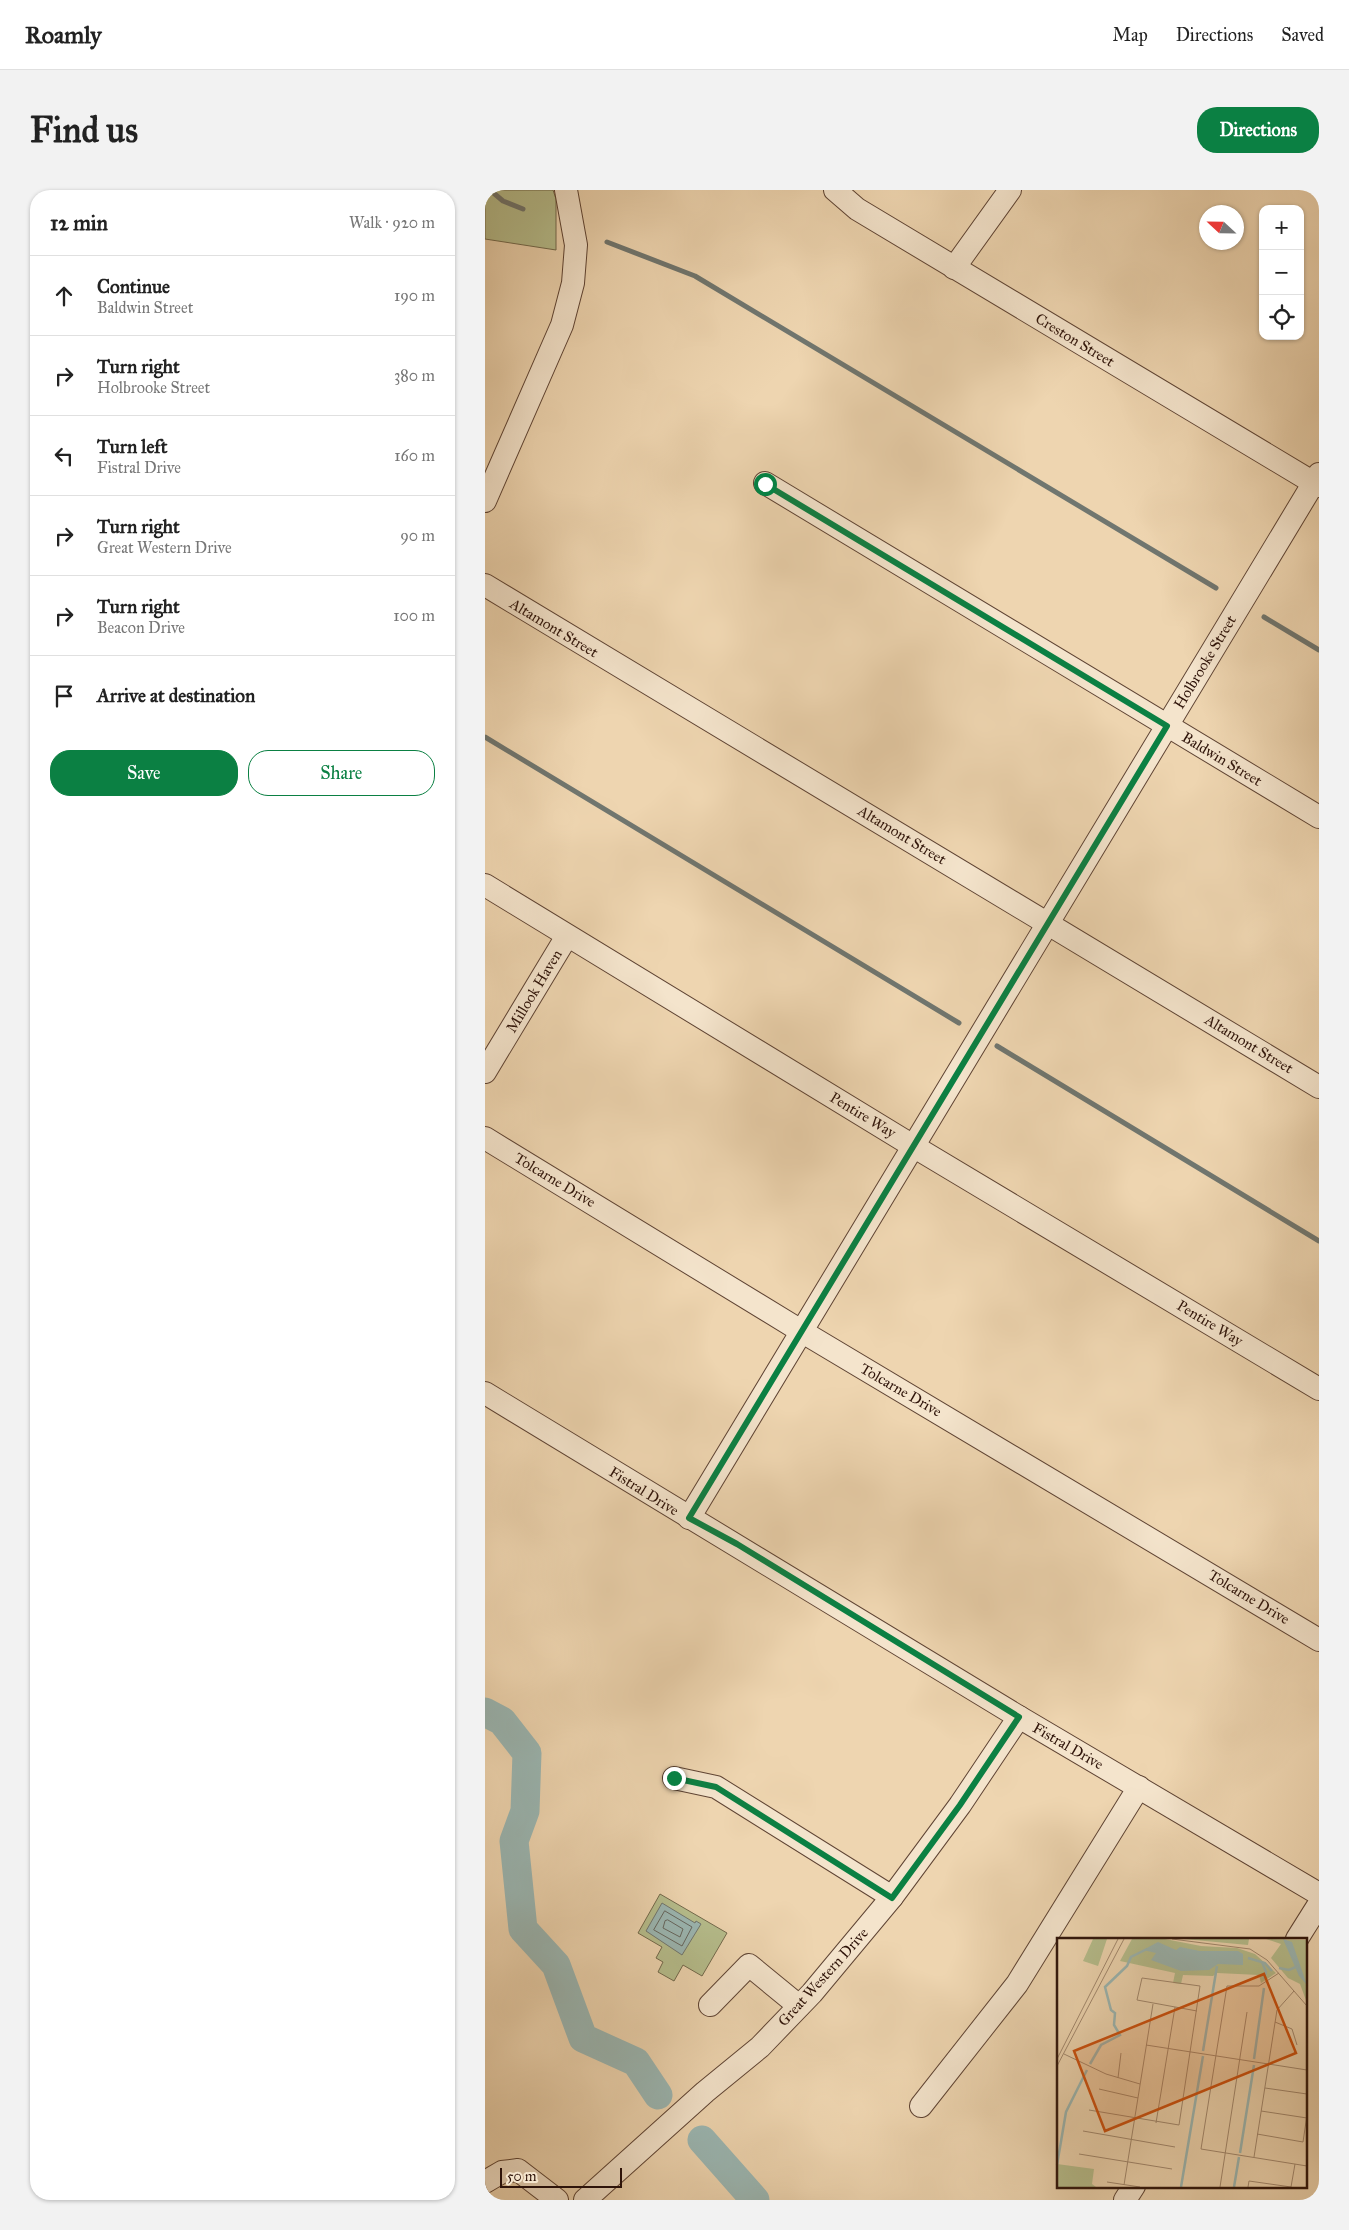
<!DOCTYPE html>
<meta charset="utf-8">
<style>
body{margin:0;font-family:"IM FELL Great Primer",serif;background:#f2f2f2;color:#222}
.controls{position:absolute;right:15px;top:15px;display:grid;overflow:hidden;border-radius:10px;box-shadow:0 1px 4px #0004}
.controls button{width:45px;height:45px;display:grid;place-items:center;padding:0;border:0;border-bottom:1px solid #e0e0e0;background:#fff;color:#222;font:25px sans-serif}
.compass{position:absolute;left:714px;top:15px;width:45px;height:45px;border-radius:50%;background:#fff;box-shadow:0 1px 4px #0004;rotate:292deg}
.scale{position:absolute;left:15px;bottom:12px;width:122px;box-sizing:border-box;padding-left:5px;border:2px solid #2f140a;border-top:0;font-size:14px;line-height:18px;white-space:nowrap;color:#2f140a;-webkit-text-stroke:4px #f4e4cc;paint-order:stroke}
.stop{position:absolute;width:15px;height:15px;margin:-11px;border:4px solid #0b8043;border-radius:50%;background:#fff}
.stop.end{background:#0b8043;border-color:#fff;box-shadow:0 1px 5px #0008}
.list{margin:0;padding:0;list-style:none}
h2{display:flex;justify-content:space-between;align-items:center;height:65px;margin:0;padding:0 20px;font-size:21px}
h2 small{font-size:16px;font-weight:400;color:#767676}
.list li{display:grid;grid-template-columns:32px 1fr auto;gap:15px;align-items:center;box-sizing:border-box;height:80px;padding:0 20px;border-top:1px solid #e0e0e0}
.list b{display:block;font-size:19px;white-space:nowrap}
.list p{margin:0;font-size:16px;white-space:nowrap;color:#767676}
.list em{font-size:16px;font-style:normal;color:#767676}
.actions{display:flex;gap:10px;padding:15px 20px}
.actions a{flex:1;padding:11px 0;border:1px solid #0b8043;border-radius:20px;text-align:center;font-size:18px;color:#0b8043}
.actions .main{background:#0b8043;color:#fff}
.icon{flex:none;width:28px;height:28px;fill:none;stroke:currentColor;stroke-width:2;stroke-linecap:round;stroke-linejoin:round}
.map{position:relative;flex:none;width:834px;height:2010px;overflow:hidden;border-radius:20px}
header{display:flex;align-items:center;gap:30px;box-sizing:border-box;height:70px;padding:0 25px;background:#fff;border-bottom:1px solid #e0e0e0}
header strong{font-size:24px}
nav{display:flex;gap:28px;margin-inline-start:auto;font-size:18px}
.intro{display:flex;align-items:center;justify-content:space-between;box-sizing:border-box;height:120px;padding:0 30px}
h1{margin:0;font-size:35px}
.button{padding:12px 22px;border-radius:20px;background:#0b8043;color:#fff;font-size:18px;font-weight:700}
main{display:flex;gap:30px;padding:0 30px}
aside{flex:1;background:#fff;border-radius:20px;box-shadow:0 1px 4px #0004}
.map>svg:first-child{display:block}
.green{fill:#b6be8d;stroke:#72694c}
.water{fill:#9bb7b3;stroke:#70766f}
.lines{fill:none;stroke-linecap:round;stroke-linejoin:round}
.shore{stroke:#65665e;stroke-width:1}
.stream{stroke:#70766f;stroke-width:5}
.river{stroke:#9bb7b3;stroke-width:29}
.minor-casing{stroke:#5f4434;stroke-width:24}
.minor{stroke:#f4e4cc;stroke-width:22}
.route{stroke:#0b8043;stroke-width:6}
.labels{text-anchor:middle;stroke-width:4.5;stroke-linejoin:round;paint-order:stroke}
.street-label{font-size:15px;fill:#2f140a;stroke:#f4e4cc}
.inset-river{fill:none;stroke:#9bb7b3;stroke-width:2.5}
.inset-road{fill:none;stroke:#a2886e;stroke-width:1}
.view{fill:#cc4f0c;fill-opacity:0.15;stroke:#cc4f0c;stroke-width:2.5}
.inset-edge{fill:none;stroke:#2f140a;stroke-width:2.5}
</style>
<header>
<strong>Roamly</strong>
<nav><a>Map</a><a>Directions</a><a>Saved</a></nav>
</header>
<div class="intro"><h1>Find us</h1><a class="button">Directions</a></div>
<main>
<aside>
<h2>12 min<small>Walk · 920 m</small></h2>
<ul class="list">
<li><svg class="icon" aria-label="ahead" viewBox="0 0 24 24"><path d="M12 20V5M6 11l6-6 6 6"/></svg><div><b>Continue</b><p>Baldwin Street</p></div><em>190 m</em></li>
<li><svg class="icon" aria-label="right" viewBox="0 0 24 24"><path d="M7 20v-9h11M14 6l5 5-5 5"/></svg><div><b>Turn right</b><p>Holbrooke Street</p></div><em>380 m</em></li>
<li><svg class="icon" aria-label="left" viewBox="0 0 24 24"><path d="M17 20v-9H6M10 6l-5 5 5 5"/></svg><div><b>Turn left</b><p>Fistral Drive</p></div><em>160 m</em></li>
<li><svg class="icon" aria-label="right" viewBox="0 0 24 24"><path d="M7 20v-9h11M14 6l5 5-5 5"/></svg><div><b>Turn right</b><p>Great Western Drive</p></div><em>90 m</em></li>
<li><svg class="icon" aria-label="right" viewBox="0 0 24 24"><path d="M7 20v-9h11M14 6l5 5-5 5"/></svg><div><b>Turn right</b><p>Beacon Drive</p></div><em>100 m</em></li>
<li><svg class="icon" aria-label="arrive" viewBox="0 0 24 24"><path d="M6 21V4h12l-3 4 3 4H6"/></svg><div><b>Arrive at destination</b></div></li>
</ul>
<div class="actions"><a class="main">Save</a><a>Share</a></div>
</aside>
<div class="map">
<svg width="834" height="2010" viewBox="0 0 834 2010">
<rect width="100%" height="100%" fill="#eed5b0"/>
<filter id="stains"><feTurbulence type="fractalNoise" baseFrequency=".004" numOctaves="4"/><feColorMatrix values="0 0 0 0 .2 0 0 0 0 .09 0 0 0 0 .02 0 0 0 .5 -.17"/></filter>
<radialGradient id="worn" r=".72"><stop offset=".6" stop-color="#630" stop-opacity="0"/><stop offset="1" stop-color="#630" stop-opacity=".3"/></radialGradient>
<g class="green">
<path d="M0,0H68L71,9V60L0,49Z"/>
<path d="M175,1704L242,1743L217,1786L198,1775L189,1791L173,1782L178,1772L171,1768L177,1757L153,1743Z"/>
</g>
<path class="water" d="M177,1713L210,1733L211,1731L216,1734L197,1765L161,1741Z"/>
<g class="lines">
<g class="shore">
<path d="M180,1721L207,1737L197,1756L169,1740Z"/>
<path d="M183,1730L198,1739L195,1747L178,1738L180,1731Z"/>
</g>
<g class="stream">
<path d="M5,0L18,11L38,19"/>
<path d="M122,52L210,86L731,398"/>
<path d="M779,427L834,460"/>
<path d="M0,547L474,833"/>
<path d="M512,856L834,1051"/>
</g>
<g class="river">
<path d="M0,1522L17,1531L42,1563L40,1621L29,1651L38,1739L71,1775L98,1848L151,1872L173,1905"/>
<path d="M217,1950L270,2010"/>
</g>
<g class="minor-casing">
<g id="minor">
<path d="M350,0L372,19L834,296"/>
<path d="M469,78L525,0"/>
<path d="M280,293L834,627"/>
<path d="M0,311L77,135L88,93L91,55L81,0"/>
<path d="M0,395L834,897"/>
<path d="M0,695L428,956L834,1199"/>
<path d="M0,882L82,746"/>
<path d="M0,948L316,1141L834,1450"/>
<path d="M0,1203L534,1527L834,1704"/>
<path d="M204,1328L834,284"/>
<path d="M189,1588L231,1597L407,1707"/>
<path d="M812,1749L834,1714"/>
<path d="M225,1815L264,1775L314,1816"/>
<path d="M436,1916L532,1794L654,1597"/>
<path d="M0,1992L17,1982L33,1980L72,2010"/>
<path d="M100,2010L220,1902L275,1857L327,1803L407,1707L475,1615L534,1527"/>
<path d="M640,2010L649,1996"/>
</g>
</g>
<use href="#minor" class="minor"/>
</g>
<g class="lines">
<path class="route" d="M189,1588L231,1597L407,1708L475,1615L534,1527L252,1354L204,1328L682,536L280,294"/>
</g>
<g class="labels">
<g class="street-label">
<text transform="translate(590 150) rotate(31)" y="5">Creston Street</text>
<text transform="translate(69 438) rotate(31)" y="5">Altamont Street</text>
<text transform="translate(720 472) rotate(-59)" y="5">Holbrooke Street</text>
<text transform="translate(737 569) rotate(31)" y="5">Baldwin Street</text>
<text transform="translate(417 645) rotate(31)" y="5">Altamont Street</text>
<text transform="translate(49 801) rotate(-59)" y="5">Millook Haven</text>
<text transform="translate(764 854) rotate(31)" y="5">Altamont Street</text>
<text transform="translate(378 925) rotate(31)" y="5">Pentire Way</text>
<text transform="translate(70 990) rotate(31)" y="5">Tolcarne Drive</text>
<text transform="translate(725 1133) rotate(31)" y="5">Pentire Way</text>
<text transform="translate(416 1200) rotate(30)" y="5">Tolcarne Drive</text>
<text transform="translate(159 1301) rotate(32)" y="5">Fistral Drive</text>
<text transform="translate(764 1407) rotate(31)" y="5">Tolcarne Drive</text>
<text transform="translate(583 1556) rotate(30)" y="5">Fistral Drive</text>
<text transform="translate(338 1787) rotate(-48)" y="5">Great Western Drive</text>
</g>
</g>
<g transform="translate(572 1748)">
<rect width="250" height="250" fill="#eed5b0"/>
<path d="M36,1H50L41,28L26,23ZM75,1H108L144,8L180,10L198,16L219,35L204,45L202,37L160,35L156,38L126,37L124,46L116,45L118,35L63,23ZM127,1H192L191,7ZM209,1L250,2V65L243,46L231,40L214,20L224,6ZM0,226L37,231L35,246L39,249H0Z" fill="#b6be8d"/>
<path d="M226,1L235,4L250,47L242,38ZM101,4L119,12L123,9L143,13H181L186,16V27L161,26L152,32L124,33L94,22L99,15L86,12Z" fill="#9bb7b3"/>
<path class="inset-river" d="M191,20L208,25L215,33M205,24L209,34L207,41M222,30L232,32L241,28M146,113L160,28M197,121L207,50M33,126L44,107L63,97L57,87L58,75L54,72L48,49L70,28L74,19L90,11M183,215L197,127M0,227L9,174L30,132M124,249L146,118M177,249L182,219"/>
<path class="inset-road" d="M115,1L193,11L210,22L250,68M222,35L202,48H170L144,211L250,228M218,84L235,91L240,107M89,107L250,132M7,116L49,136L83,146M0,121L61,1M0,128L67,1M61,140L64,115M208,150L250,156M42,151L81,160M32,172L122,187L143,48L85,40L80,62L140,73M204,173L250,180M99,185L118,69M26,193L118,209M200,196L246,204L250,177M22,216L115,231M197,219L220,72L237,53M50,244L83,249M67,247L96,66M163,249L190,74M191,249L192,243L234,249M234,249L238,226"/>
<path class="view" d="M207,36L239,115L48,193L17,113Z"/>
<rect width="250" height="250" class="inset-edge"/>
</g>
<rect width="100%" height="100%" filter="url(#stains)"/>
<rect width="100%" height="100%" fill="url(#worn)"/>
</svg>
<div class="controls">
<button>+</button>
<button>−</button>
<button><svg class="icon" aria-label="locate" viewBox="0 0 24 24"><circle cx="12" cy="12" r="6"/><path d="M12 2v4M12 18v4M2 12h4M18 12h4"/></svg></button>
</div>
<svg class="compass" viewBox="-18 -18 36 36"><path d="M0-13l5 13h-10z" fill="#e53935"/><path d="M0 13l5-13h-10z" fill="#767676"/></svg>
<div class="scale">50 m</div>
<div class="stop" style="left:280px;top:294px"></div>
<div class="stop end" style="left:189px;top:1588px"></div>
</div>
</main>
